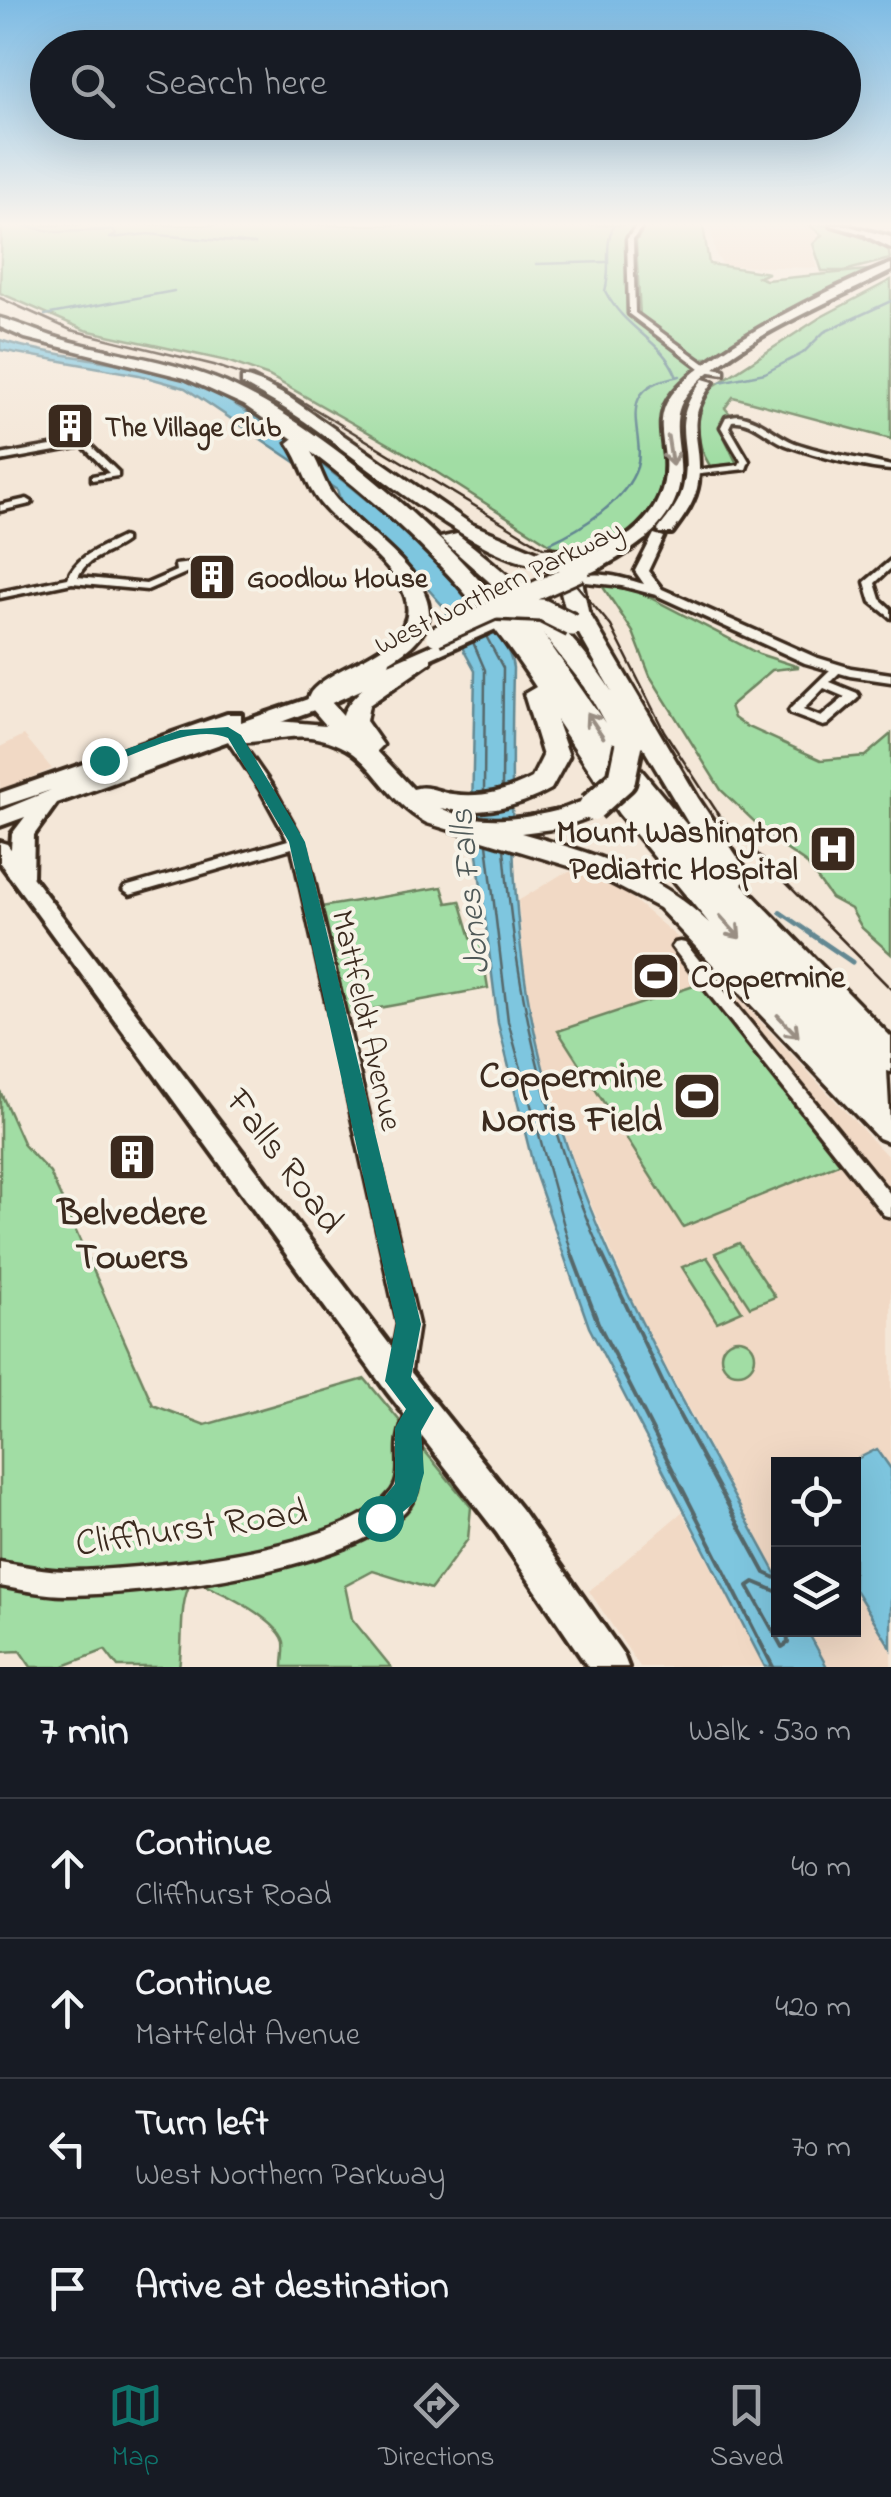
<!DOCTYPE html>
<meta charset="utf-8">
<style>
body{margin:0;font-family:"Indie Flower",sans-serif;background:#242831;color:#f1f3f6}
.controls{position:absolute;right:30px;bottom:30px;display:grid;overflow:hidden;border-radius:0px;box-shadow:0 10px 40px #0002}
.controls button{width:90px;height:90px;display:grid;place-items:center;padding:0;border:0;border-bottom:2px solid #363941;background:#171b24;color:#f1f3f6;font:50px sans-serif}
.stop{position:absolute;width:30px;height:30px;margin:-22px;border:8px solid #0f766e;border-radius:50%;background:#fff}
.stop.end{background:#0f766e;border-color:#fff;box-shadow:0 2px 10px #0008}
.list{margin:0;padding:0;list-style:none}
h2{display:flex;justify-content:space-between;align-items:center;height:130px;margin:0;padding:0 40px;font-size:42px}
h2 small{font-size:32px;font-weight:400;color:#9ea1a6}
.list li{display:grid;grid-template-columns:65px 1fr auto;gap:30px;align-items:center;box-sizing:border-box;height:140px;padding:0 40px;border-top:2px solid #363941}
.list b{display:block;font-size:38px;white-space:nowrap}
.list p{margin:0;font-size:32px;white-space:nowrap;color:#9ea1a6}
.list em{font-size:32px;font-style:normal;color:#9ea1a6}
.icon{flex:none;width:55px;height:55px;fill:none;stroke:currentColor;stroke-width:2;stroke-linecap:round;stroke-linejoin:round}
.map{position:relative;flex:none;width:891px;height:1667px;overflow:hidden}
.search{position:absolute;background:#171b24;box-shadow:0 10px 40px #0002;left:30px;right:30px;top:30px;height:110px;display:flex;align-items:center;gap:25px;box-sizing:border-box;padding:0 35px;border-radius:55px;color:#9ea1a6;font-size:38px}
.sheet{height:690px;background:#171b24}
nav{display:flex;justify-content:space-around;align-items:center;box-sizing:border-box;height:140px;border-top:2px solid #363941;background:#171b24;font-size:28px;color:#9ea1a6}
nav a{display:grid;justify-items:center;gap:5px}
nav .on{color:#0f766e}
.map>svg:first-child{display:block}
.built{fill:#f1d9c5}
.green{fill:#a1dda4;stroke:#6e8461;stroke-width:2.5}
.water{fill:#7ec6df;stroke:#638892;stroke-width:2.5}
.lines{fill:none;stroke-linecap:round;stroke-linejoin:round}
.shore-far1{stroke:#56686b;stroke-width:2.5}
.shore{stroke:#56686b;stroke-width:4}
.stream-far2{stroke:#638892;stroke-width:2.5}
.stream-far1{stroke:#638892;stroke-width:4}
.stream{stroke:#638892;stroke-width:5}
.minor-casing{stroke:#3b2a1e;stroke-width:7}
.tertiary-casing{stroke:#3b2a1e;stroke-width:7}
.secondary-casing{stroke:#3b2a1e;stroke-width:8}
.primary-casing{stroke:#3b2a1e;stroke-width:8}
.motorway-casing{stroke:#3b2a1e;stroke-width:7}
.minor{fill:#f7f3e8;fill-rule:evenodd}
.tertiary{fill:#f7f3e8;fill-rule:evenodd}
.secondary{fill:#f7f3e8;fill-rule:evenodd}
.primary{fill:#f7f3e8;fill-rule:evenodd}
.motorway{fill:#f7f3e8;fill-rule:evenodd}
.tram{stroke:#3b2a1e;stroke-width:2.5}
.primary-bridge-casing{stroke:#3b2a1e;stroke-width:24;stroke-linecap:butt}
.motorway-bridge-far1-casing{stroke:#3b2a1e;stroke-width:28;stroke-linecap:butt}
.motorway-bridge-casing{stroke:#3b2a1e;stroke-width:34;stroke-linecap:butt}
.primary-bridge{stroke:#f7f3e8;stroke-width:18}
.motorway-bridge-far1{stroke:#f7f3e8;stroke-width:21}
.motorway-bridge{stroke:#f7f3e8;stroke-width:26}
.oneway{stroke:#998e83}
.route{fill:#0f766e}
.labels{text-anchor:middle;stroke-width:8;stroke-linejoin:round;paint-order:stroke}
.far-poi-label{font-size:28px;font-weight:bold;fill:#3b2a1e;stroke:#f7f3e8;text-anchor:start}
.far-street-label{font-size:28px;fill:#3b2a1e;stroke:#f7f3e8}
.poi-label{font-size:32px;font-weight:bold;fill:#3b2a1e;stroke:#f7f3e8;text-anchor:end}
.street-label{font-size:32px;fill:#3b2a1e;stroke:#f7f3e8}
.water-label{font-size:35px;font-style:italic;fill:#4f5958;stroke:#f7f3e8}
.near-poi-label{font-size:38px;font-weight:bold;fill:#3b2a1e;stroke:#f7f3e8;text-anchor:end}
.near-street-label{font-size:38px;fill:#3b2a1e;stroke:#f7f3e8}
</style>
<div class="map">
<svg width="891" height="1667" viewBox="0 0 891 1667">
<rect width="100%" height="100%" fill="#f4e7d8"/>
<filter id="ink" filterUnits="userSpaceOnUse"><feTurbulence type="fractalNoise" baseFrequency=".01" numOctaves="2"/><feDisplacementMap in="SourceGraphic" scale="20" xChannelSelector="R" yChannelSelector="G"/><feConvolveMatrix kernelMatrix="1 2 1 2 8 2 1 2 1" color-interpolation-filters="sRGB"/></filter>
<g filter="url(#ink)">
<g class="built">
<path d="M710,225H813L818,239L811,243L817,268L724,266L716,255Z"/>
<path d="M24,735L52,769L0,791V747Z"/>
<path d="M590,867L599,870L698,955L891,1160V1667H827L807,1630H854V1464H778V1577L638,1314L579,1176L545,1076L526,991L518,901L562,874Z"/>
<path d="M682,1512L765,1667H640L589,1591Z"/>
</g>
<g class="green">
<path d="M2,225H636L626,237L629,315L699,368C644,409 665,423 665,478C664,527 609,551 570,557L419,461L269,376L227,361L85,330L0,293Z"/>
<path d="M646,225H703L709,264L769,273L758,277L766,280L877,269L716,358H700L640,317L636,241Z"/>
<path d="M809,225H825L888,246L890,259L844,271H822L813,244L822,235Z"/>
<path d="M891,280V439L733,397L725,408L730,414L719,426L737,464L710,466C693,439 694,411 714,386L821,317Z"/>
<path d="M601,584L639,592L759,654L799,667L772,670L730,706L734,718L744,725L821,760L865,756L891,734V954L862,928L851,909L831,898L806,863L777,843L721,790L650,676L633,632Z"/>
<path d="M442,887L447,903L460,901L471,938L479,933L488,988L346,1014L321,907Z"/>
<path d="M703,983L846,1161L683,1227L558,1031Z"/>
<path d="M0,1091L24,1145L50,1173L153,1405L205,1425L365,1379L471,1507L468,1539L431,1589L373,1571L345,1586L352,1619L391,1667H283C283,1660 285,1649 284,1642C279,1620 212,1584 191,1582C178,1606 184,1639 179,1667H118L105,1650L61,1667H31L20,1651L0,1652Z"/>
<path d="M739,1243L775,1297L750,1307L715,1253Z"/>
<path d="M707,1257L742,1311L717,1322L682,1267Z"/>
<circle cx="738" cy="1356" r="17"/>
</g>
<g class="water">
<path d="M0,340C63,360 132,359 194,383C263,409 504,595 513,668C510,803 509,944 545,1075C593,1254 691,1416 778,1577V1630H807L827,1667H765L589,1327L535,1173L498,1023L472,814L475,671L445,616L449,613L401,558L342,505L337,490L185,388L139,375L0,350Z"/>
<path d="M877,1449L891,1469V1648L854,1588V1464H847Z"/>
</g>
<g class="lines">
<g class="shore-far1">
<path d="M486,636L503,668L502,788"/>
<path d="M473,642L485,670L484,792"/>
<path d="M487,844L508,1021L572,1255"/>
<path d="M504,849C516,991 544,1124 602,1255"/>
</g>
<g class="shore">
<path d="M571,1252L598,1323L773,1667"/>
<path d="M601,1252L670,1398L765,1573L778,1579"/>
<path d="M778,1592L754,1582L748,1586L782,1647L788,1643L787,1630"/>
</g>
<g class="stream-far2">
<path d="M18,225L57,232L113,230L116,234L110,238L148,234L255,244"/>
<path d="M614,225C603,246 612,268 605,291C625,330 662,340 676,375"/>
<path d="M536,264L606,262"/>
<path d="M45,315L174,291"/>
<path d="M720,382L765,373L803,353L824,332L891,301"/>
<path d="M550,543C581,529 626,501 637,467C647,434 609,387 680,376"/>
</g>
<path class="stream-far1" d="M780,912L812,934"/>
<path class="stream" d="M808,932L852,962"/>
<g class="minor-casing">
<g id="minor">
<path d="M637,225H643L633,239L635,313L709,367L724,370V374L704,371L629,314L627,239Z"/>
<path d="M737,415C759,417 775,435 795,443C826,454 859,458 891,466V470C862,468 817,456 789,446C769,439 753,419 732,421L729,427L749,461L746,469L692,475V471L695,470L739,465L741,461L721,427L726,417Z"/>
<path d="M85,440L118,472V476L92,480V476L109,473L83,446L0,461V455Z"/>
<path d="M27,499L32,502L30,504L0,511V505Z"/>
<path d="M122,537L125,538V542C109,554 87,557 78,577L146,584L176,571L175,565L199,562L204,565L147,590L72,583L0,598V592L68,578C77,555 101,548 122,537Z"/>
<path d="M891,560V568L875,583L880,599L891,609V618L871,602L865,582Z"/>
<path d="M836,667L842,670L830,682L857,693L859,696L857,699L827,725L823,726L791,714L789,711L791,708L832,668ZM824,688L845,697L821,717L803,710Z"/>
<path d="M228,728L232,729L274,789L306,847L418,1324L410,1376L406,1383L399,1386L392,1383L388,1376L398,1324L292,848L130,895L123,890L125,887L288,840L260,789L222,732Z"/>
<path d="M680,942L685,943L891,1195V1217L884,1215L675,951L672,947L675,943Z"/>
<path d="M420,1399L428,1402L431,1410C427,1420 422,1428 421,1439C418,1464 425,1490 405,1511C347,1571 150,1594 68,1595C45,1595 22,1590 0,1586V1562C23,1566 46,1571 69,1571C141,1570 347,1550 392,1491C403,1476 396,1455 399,1438C401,1425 406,1414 412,1402Z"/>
</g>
</g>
<g class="tertiary-casing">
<path id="tertiary" d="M654,534L664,537L648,571L662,589L815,657L851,668L891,674V682L850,676L805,663L656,595L622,586L586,582L579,578C596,569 626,579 644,584L635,571Z"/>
</g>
<g class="secondary-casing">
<g id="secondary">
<path d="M831,225H844L891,237V242Z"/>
<path d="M0,842L7,844L409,1370L521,1509L623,1654L628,1667H588L497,1533L387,1392L0,863Z"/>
</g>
</g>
<g class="primary-casing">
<g id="primary">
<path d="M866,232L891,241V248L866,236Z"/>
<path d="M891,264V271C828,303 744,336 694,386C664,416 683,443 680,479C677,516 645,542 616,559C603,566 589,577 574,575V567C620,544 670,518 665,458C663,438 657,418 669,399C699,352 838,284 891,264Z"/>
<path d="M703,379L713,382C681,426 704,438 698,483C695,503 683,518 672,533H660L658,530C668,517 679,504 683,488C694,441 666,427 703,379Z"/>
<path d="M501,615L510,620L507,624L325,706L57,803L34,835L33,876L29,882L21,884L9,876L12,834L25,817L0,826V811L51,790L0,807V793L227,714H241V722L311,698Z"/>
</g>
</g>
<g class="motorway-casing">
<g id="motorway">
<path d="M0,318C24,325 47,336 72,342C123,355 177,362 226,383C323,426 446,535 511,618L512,611L521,610L440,538L457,534C515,579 572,629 612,692L566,611L561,592L568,580H582L588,611L698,798L750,876L742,884L891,1037V1072L887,1071L891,1143L878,1138L659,908L592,873L427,823C389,803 375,765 347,749C297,721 264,750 224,740L221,735L224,730L277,721L326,725L306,702L311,692C330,670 370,660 393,639C444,591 347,538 320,503C305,485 302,462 288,443L293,439L244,405L185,378L25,338L0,327ZM311,452C400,519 475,593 536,687L524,694L543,756L532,778C506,792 481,798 452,794C438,792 427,784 413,789L377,751L383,745L366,721L369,705L431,662V652C409,647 348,694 343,715L330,701L388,668L390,661C487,605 377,546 336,499C324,486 321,467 311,452ZM543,634L585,687L605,723ZM556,720L619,814L709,923C656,871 591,853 521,833L560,828L601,813L605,807L601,801C584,797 572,807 556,811C517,820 477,825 440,808C479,816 517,808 551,789L569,756ZM638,739L696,836L627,753L638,751L642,746Z"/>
<path d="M242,378H252L290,398L471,524L554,559C517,593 349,452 314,428C291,411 267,398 242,384Z"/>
<path d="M630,534L647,538L614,558L572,567L562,561L601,549Z"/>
</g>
</g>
<use href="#minor" class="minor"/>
<use href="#tertiary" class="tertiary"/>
<use href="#secondary" class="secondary"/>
<use href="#primary" class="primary"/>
<use href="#motorway" class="motorway"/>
<path class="tram" d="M0,298L71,330L214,365L280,388L546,549L611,626L664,731L719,815L891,989"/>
<g class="primary-bridge-casing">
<path id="primary-bridge" d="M436,636L580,571"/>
</g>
<g class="motorway-bridge-far1-casing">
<g id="motorway-bridge-far1">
<path d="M544,559L572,561"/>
<path d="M497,608L542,610L572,625"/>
</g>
</g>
<g class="motorway-bridge-casing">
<path id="motorway-bridge" d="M592,807L622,780L629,746"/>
</g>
<use href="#primary-bridge" class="primary-bridge"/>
<use href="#motorway-bridge-far1" class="motorway-bridge-far1"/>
<use href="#motorway-bridge" class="motorway-bridge"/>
</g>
<defs><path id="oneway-shaft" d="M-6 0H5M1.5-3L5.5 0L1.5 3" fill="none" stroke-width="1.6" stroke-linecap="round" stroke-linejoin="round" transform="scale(2.5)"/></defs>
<g class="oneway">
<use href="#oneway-shaft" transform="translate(670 451) rotate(81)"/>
<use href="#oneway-shaft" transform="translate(595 725) rotate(-124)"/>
<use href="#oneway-shaft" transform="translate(730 927) rotate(48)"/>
<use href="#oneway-shaft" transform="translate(788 1026) rotate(46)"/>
</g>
</g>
<linearGradient id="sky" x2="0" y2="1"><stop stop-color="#7dbbe4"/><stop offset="0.49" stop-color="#faf4ed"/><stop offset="1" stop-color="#faf4ed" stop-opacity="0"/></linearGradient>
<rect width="891" height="458" fill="url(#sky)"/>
<path class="route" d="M228,727L241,735L305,842L421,1324L411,1377L434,1408L421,1431L424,1473L416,1501L380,1531L371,1527L367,1518L395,1484V1428L406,1409L385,1381L396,1324L289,842L228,738C192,723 138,755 104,765L96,760L180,730Z"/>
<defs>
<g id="building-square" transform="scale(2.5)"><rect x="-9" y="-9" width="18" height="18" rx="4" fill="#3b2a1e" stroke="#f7f3e8"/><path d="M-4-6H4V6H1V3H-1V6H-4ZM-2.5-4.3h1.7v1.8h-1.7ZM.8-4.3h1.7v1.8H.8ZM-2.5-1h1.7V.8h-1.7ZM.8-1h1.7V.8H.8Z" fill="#fff"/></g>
<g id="hospital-square" transform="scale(2.5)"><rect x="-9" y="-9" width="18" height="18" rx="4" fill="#3b2a1e" stroke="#f7f3e8"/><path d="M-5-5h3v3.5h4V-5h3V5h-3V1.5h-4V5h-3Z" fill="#fff"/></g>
<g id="stadium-square" transform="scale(2.5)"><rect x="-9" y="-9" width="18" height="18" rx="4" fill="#3b2a1e" stroke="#f7f3e8"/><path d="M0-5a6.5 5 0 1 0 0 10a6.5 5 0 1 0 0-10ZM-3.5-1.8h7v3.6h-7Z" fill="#fff"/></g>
</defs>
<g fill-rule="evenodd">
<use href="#building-square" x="70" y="426"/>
<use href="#building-square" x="212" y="577"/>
<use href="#hospital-square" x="833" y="849"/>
<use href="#stadium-square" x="656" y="976"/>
<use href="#stadium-square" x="697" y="1096"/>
<use href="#building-square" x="132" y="1157"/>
</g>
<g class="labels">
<g class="far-poi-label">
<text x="105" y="436">The Village Club</text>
<text x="247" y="587">Goodlow House</text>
</g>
<g class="far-street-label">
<text transform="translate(498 586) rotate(-26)" y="10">West Northern Parkway</text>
</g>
<g class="poi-label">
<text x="798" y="842">Mount Washington<tspan x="798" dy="37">Pediatric Hospital</tspan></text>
<text x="691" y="987" text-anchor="start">Coppermine</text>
</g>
<g class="street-label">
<text transform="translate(368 1020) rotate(77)" y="11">Mattfeldt Avenue</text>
</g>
<g class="water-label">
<text transform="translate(468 892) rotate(-96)" y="12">Jones Falls</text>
</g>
<g class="near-poi-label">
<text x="662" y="1087">Coppermine<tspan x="662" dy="44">Norris Field</tspan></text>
<text x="132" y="1224" text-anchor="middle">Belvedere<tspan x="132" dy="44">Towers</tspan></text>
</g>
<g class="near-street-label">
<text transform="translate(286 1160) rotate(53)" y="13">Falls Road</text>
<text transform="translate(191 1526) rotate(-8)" y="13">Cliffhurst Road</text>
</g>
</g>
</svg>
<div class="controls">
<button><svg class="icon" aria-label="locate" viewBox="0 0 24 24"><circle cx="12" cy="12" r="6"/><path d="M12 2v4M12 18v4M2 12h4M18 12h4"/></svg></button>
<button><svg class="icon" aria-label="layers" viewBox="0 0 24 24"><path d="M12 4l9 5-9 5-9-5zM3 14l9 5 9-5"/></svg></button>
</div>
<div class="stop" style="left:380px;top:1518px"></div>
<div class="stop end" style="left:104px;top:760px"></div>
<div class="search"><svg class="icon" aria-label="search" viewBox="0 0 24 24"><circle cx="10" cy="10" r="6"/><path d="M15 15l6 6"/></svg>Search here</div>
</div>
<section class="sheet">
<h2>7 min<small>Walk · 530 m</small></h2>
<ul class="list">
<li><svg class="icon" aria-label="ahead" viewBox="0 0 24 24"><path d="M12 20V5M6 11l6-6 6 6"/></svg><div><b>Continue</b><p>Cliffhurst Road</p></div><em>40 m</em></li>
<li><svg class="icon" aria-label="ahead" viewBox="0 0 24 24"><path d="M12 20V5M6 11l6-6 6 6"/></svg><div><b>Continue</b><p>Mattfeldt Avenue</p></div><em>420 m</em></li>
<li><svg class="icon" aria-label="left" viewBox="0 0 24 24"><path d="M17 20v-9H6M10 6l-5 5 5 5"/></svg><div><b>Turn left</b><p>West Northern Parkway</p></div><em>70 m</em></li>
<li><svg class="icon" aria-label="arrive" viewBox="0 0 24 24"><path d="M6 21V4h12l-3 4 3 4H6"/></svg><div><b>Arrive at destination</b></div></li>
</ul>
</section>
<nav>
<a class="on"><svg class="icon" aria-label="map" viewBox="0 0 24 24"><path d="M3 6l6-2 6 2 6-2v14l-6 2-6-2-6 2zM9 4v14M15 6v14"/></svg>Map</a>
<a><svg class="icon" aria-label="directions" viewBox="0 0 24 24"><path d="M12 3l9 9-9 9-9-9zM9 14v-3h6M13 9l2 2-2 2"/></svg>Directions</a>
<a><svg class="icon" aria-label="saved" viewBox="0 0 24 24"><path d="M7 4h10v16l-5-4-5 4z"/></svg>Saved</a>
</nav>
